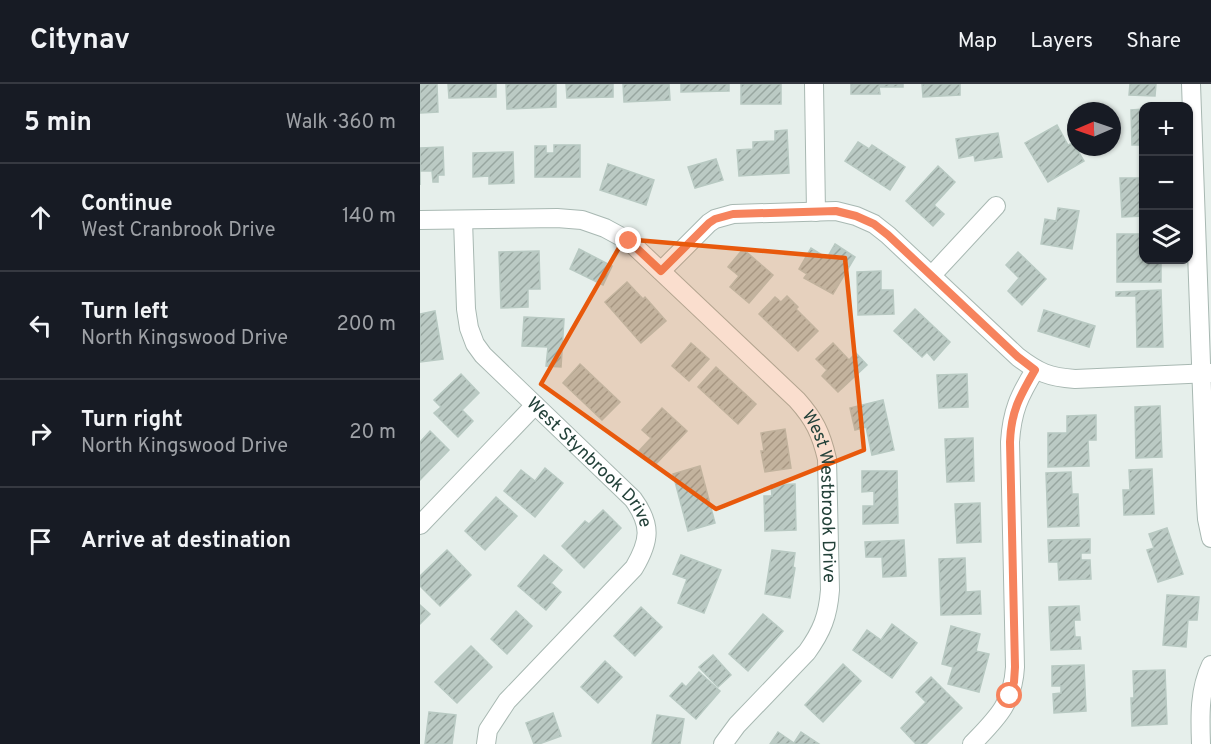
<!DOCTYPE html>
<meta charset="utf-8">
<style>
body{margin:0;font-family:Overpass,sans-serif;background:#20242c;color:#f1f3f6}
.controls{position:absolute;right:18px;top:18px;display:grid;overflow:hidden;border-radius:12px;box-shadow:0 2px 4px #0004}
.controls button{width:54px;height:54px;display:grid;place-items:center;padding:0;border:0;border-bottom:2px solid #363941;background:#171b24;color:#f1f3f6;font:30px sans-serif}
.compass{position:absolute;left:647px;top:18px;width:54px;height:54px;border-radius:50%;background:#171b24;box-shadow:0 2px 4px #0004;rotate:268deg}
.stop{position:absolute;width:18px;height:18px;margin:-14px;border:4px solid #f6835d;border-radius:50%;background:#fff}
.stop.end{background:#f6835d;border-color:#fff;box-shadow:0 2px 6px #0008}
.list{margin:0;padding:0;list-style:none}
h2{display:flex;justify-content:space-between;align-items:center;height:78px;margin:0;padding:0 24px;font-size:26px}
h2 small{font-size:20px;font-weight:400;color:#9ea1a6}
.list li{display:grid;grid-template-columns:39px 1fr auto;gap:18px;align-items:center;box-sizing:border-box;height:108px;padding:0 24px;border-top:2px solid #363941}
.list b{display:block;font-size:22px;white-space:nowrap}
.list p{margin:0;font-size:20px;white-space:nowrap;color:#9ea1a6}
.list em{font-size:20px;font-style:normal;color:#9ea1a6}
.icon{flex:none;width:33px;height:33px;fill:none;stroke:currentColor;stroke-width:2;stroke-linecap:round;stroke-linejoin:round}
.map{position:relative;flex:none;width:791px;height:660px;overflow:hidden}
header{display:flex;align-items:center;gap:36px;box-sizing:border-box;height:84px;padding:0 30px;background:#171b24;border-bottom:2px solid #363941}
header strong{font-size:28px}
nav{display:flex;gap:33px;margin-inline-start:auto;font-size:21px}
main{display:flex}
aside{flex:1;background:#171b24}
.map>svg:first-child{display:block}
.building{fill:url(#building-hatch);stroke:#b8c9c2;stroke-width:1.5}
.lines{fill:none;stroke-linecap:round;stroke-linejoin:round}
.minor-casing{stroke:#a8b8b2;stroke-width:20}
.minor{stroke:#fff;stroke-width:18}
.route{stroke:#f6835d;stroke-width:8}
.marked{fill:#e8590c;fill-opacity:0.2;stroke:#e8590c;stroke-width:4.5;stroke-linejoin:round}
.labels{text-anchor:middle;stroke-width:5;stroke-linejoin:round;paint-order:stroke}
.street-label{font-size:18px;fill:#24423a;stroke:#f7fbf9}
</style>
<header>
<strong>Citynav</strong>
<nav><a>Map</a><a>Layers</a><a>Share</a></nav>
</header>
<main>
<aside>
<h2>5 min<small>Walk · 360 m</small></h2>
<ul class="list">
<li><svg class="icon" aria-label="ahead" viewBox="0 0 24 24"><path d="M12 20V5M6 11l6-6 6 6"/></svg><div><b>Continue</b><p>West Cranbrook Drive</p></div><em>140 m</em></li>
<li><svg class="icon" aria-label="left" viewBox="0 0 24 24"><path d="M17 20v-9H6M10 6l-5 5 5 5"/></svg><div><b>Turn left</b><p>North Kingswood Drive</p></div><em>200 m</em></li>
<li><svg class="icon" aria-label="right" viewBox="0 0 24 24"><path d="M7 20v-9h11M14 6l5 5-5 5"/></svg><div><b>Turn right</b><p>North Kingswood Drive</p></div><em>20 m</em></li>
<li><svg class="icon" aria-label="arrive" viewBox="0 0 24 24"><path d="M6 21V4h12l-3 4 3 4H6"/></svg><div><b>Arrive at destination</b></div></li>
</ul>
</aside>
<div class="map">
<svg width="791" height="660" viewBox="0 0 791 660">
<defs>
<pattern id="building-hatch" width="6" height="6" patternUnits="userSpaceOnUse" patternTransform="scale(1.5)"><rect width="6" height="6" fill="#bbcac4"/><path d="M-1 1l2-2M0 6l6-6M5 7l2-2" fill="none" stroke="#98a6a0"/></pattern>
</defs>
<rect width="100%" height="100%" fill="#e6efeb"/>
<g class="building">
<path d="M0,0H17L18,28L0,29Z"/>
<path d="M28,0H76V13L29,14Z"/>
<path d="M86,0H136V23L87,25Z"/>
<path d="M146,0H193V13L147,14Z"/>
<path d="M203,0H249L250,16L204,18Z"/>
<path d="M261,0H309V7L261,8Z"/>
<rect x="321" y="0" width="40" height="20"/>
<path d="M431,0H483V3H459L460,10H431Z"/>
<path d="M502,0H540V11L503,13Z"/>
<path d="M710,0H736L735,12L709,11Z"/>
<path d="M724,25V76H720V61H712L711,26Z"/>
<path d="M637,41L648,61L653,59L664,77L628,98L605,59Z"/>
<path d="M367,46L369,89L319,92L317,66L333,65V58L355,57V47Z"/>
<path d="M578,49L582,73L555,77L554,71L539,74L536,55Z"/>
<path d="M438,58L449,65L452,61L485,83L470,106L425,77Z"/>
<path d="M134,61H160V93H115V62H126V69H134Z"/>
<path d="M23,63L24,91H18V98H13L12,87H0V101V64Z"/>
<path d="M93,68L94,99L69,100V92L53,93V69Z"/>
<path d="M296,75L303,96L275,104L268,83Z"/>
<path d="M188,80L234,96L226,121L180,106Z"/>
<path d="M518,82L535,98L514,121L524,130L513,142L486,117Z"/>
<path d="M700,94H724V132L702,133Z"/>
<path d="M638,124L659,127L652,165L621,160L625,135L636,137Z"/>
<path d="M697,150H724V176H731V178H741V198H697Z"/>
<path d="M415,160L435,173L413,210L384,194L387,190L379,185L391,164L407,174Z"/>
<path d="M159,165L192,182L183,201L150,185Z"/>
<path d="M323,165L353,191L329,219L310,203L319,192L308,183Z"/>
<path d="M119,167L120,205H108V223L81,224L79,168Z"/>
<path d="M598,168L626,195L602,221L588,207L599,194L586,181Z"/>
<path d="M461,187V206H473L474,230L438,231L437,188Z"/>
<path d="M207,198L223,215L225,213L246,237L221,259L185,218Z"/>
<path d="M741,206L743,263H717L716,212H696V208Z"/>
<path d="M367,212L378,223L376,225L398,247L378,267L339,230L355,213L361,218Z"/>
<path d="M495,225L530,258L514,276L507,268L502,273L474,247Z"/>
<path d="M624,226L675,242L669,263L618,247Z"/>
<path d="M15,227L23,275L0,278V230Z"/>
<path d="M104,233L144,235L141,283L126,282L128,263L102,262Z"/>
<path d="M271,259L289,275L269,297L252,282Z"/>
<path d="M413,259L429,276L436,269L447,281L418,308L402,292L407,286L396,275Z"/>
<path d="M160,280L200,318L182,336L143,299Z"/>
<path d="M296,283L336,320L318,340L278,303Z"/>
<path d="M41,290L59,309L42,326L53,337L38,353L14,329L21,323L14,316Z"/>
<path d="M547,290L548,323L519,324L517,291Z"/>
<path d="M463,316L474,366L452,371L446,343L435,346L430,324Z"/>
<path d="M740,322L742,373L716,374L715,323Z"/>
<path d="M242,324L267,347L234,382L219,367L231,354L222,346Z"/>
<path d="M676,331V356H668L669,382L628,383V349H647V332Z"/>
<path d="M365,345L371,384L345,388L341,367H344L341,349Z"/>
<path d="M10,347L29,366L0,396V358Z"/>
<path d="M553,354L554,397L527,398L525,355Z"/>
<path d="M280,382L295,439L268,447L253,390Z"/>
<path d="M125,384L143,399L115,433L84,407L101,386L115,397Z"/>
<path d="M732,385L734,430L704,431L703,406H710L709,386Z"/>
<path d="M442,387H477L478,439L443,440V422H454V407L442,408Z"/>
<path d="M651,388L652,410H658L659,442L628,443L626,389Z"/>
<path d="M375,400L376,446L345,447L344,412H352L351,401Z"/>
<path d="M76,413L97,432L65,466L45,447Z"/>
<path d="M560,419L561,458L537,459L535,420Z"/>
<path d="M183,426L201,444L164,484L142,462L165,437L169,440Z"/>
<path d="M747,444L763,490L738,498L727,466L734,464L729,450Z"/>
<path d="M670,455V469H661V476H670L671,495L639,496L638,478H629L628,456Z"/>
<path d="M484,456L486,492L463,493L462,473H446L445,458Z"/>
<path d="M27,466L51,491L20,522L0,502V492Z"/>
<path d="M352,466L375,469L373,483L375,484L370,514L345,510Z"/>
<path d="M124,471L142,486L131,499L141,508L126,526L98,502Z"/>
<path d="M261,471L301,486L284,529L258,519L267,495L253,490Z"/>
<path d="M545,474L546,508L560,507L561,530L521,531L519,475Z"/>
<path d="M747,511L779,513L777,536H768L766,563L743,561Z"/>
<path d="M0,521L10,530L0,540Z"/>
<path d="M659,522L660,536H654L655,553H660L661,565L631,566L629,523Z"/>
<path d="M221,523L242,543L215,572L194,552Z"/>
<path d="M96,527L112,542L87,570L71,555Z"/>
<path d="M343,530L363,547L328,587L309,570Z"/>
<path d="M472,540L497,559L472,594L433,566L447,546L461,556Z"/>
<path d="M531,542L560,550L556,567L569,570L559,608L528,600L533,583L522,580Z"/>
<path d="M51,562L72,583L37,619L15,598Z"/>
<path d="M293,571L311,591L298,603L279,583Z"/>
<path d="M185,577L202,593L178,619L161,603Z"/>
<path d="M423,580L441,597L403,638L385,621Z"/>
<path d="M664,581L666,627L634,629L633,610L641,609V602H632V582Z"/>
<path d="M745,586L747,640L712,642L711,614H714L713,587Z"/>
<path d="M279,588L300,607L276,635L250,612L262,599L266,603Z"/>
<path d="M511,593L542,624L506,660H496L481,644L506,618L496,608Z"/>
<path d="M9,628L36,631L32,660H5Z"/>
<path d="M133,629L141,652L119,660H114L106,639Z"/>
<path d="M237,631L264,635L260,660H232Z"/>
<path d="M358,648L374,659L381,648L399,660H350Z"/>
</g>
<g class="lines">
<g class="minor-casing">
<g id="minor">
<path d="M394,0L396,128"/>
<path d="M771,0L786,419L787,435L791,454"/>
<path id="s1" d="M0,136L137,134L162,136L185,144L209,157L377,316C394,335 401,349 407,375L410,506C408,532 402,547 387,568L317,641L303,660"/>
<path id="s2" d="M43,136L46,225L49,244L55,260L63,271L213,415C232,441 230,457 214,484L87,617L68,646L66,660"/>
<path d="M241,187L289,139L295,135L313,130L416,127L436,132L454,140L468,151L598,273C619,289 629,293 655,295L791,289"/>
<path d="M512,191L576,122"/>
<path d="M0,441L115,321"/>
<path d="M552,660C576,635 593,620 595,583L590,358C592,327 599,312 615,286"/>
<path d="M781,660C780,633 779,606 791,581"/>
</g>
</g>
<use href="#minor" class="minor"/>
</g>
<g class="lines">
<path class="route" d="M209,157L241,187L289,139L295,135L313,130L416,127L436,132L454,140L468,151L598,273L615,286C600,312 591,327 590,358L595,583L594,598L590,612"/>
</g>
<path class="marked" d="M204,155L425,174L444,366L296,425L121,300Z"/>
<g class="labels">
<g class="street-label">
<text dy="6" stroke="none"><textPath href="#s2" startOffset="291">West Stynbrook Drive</textPath></text>
<text dy="6" stroke="none"><textPath href="#s1" startOffset="548">West Westbrook Drive</textPath></text>
</g>
</g>
</svg>
<div class="controls">
<button>+</button>
<button>−</button>
<button><svg class="icon" aria-label="layers" viewBox="0 0 24 24"><path d="M12 4l9 5-9 5-9-5zM3 14l9 5 9-5"/></svg></button>
</div>
<svg class="compass" viewBox="-18 -18 36 36"><path d="M0-13l5 13h-10z" fill="#e53935"/><path d="M0 13l5-13h-10z" fill="#9ea1a6"/></svg>
<div class="stop" style="left:590px;top:612px"></div>
<div class="stop end" style="left:209px;top:157px"></div>
</div>
</main>
